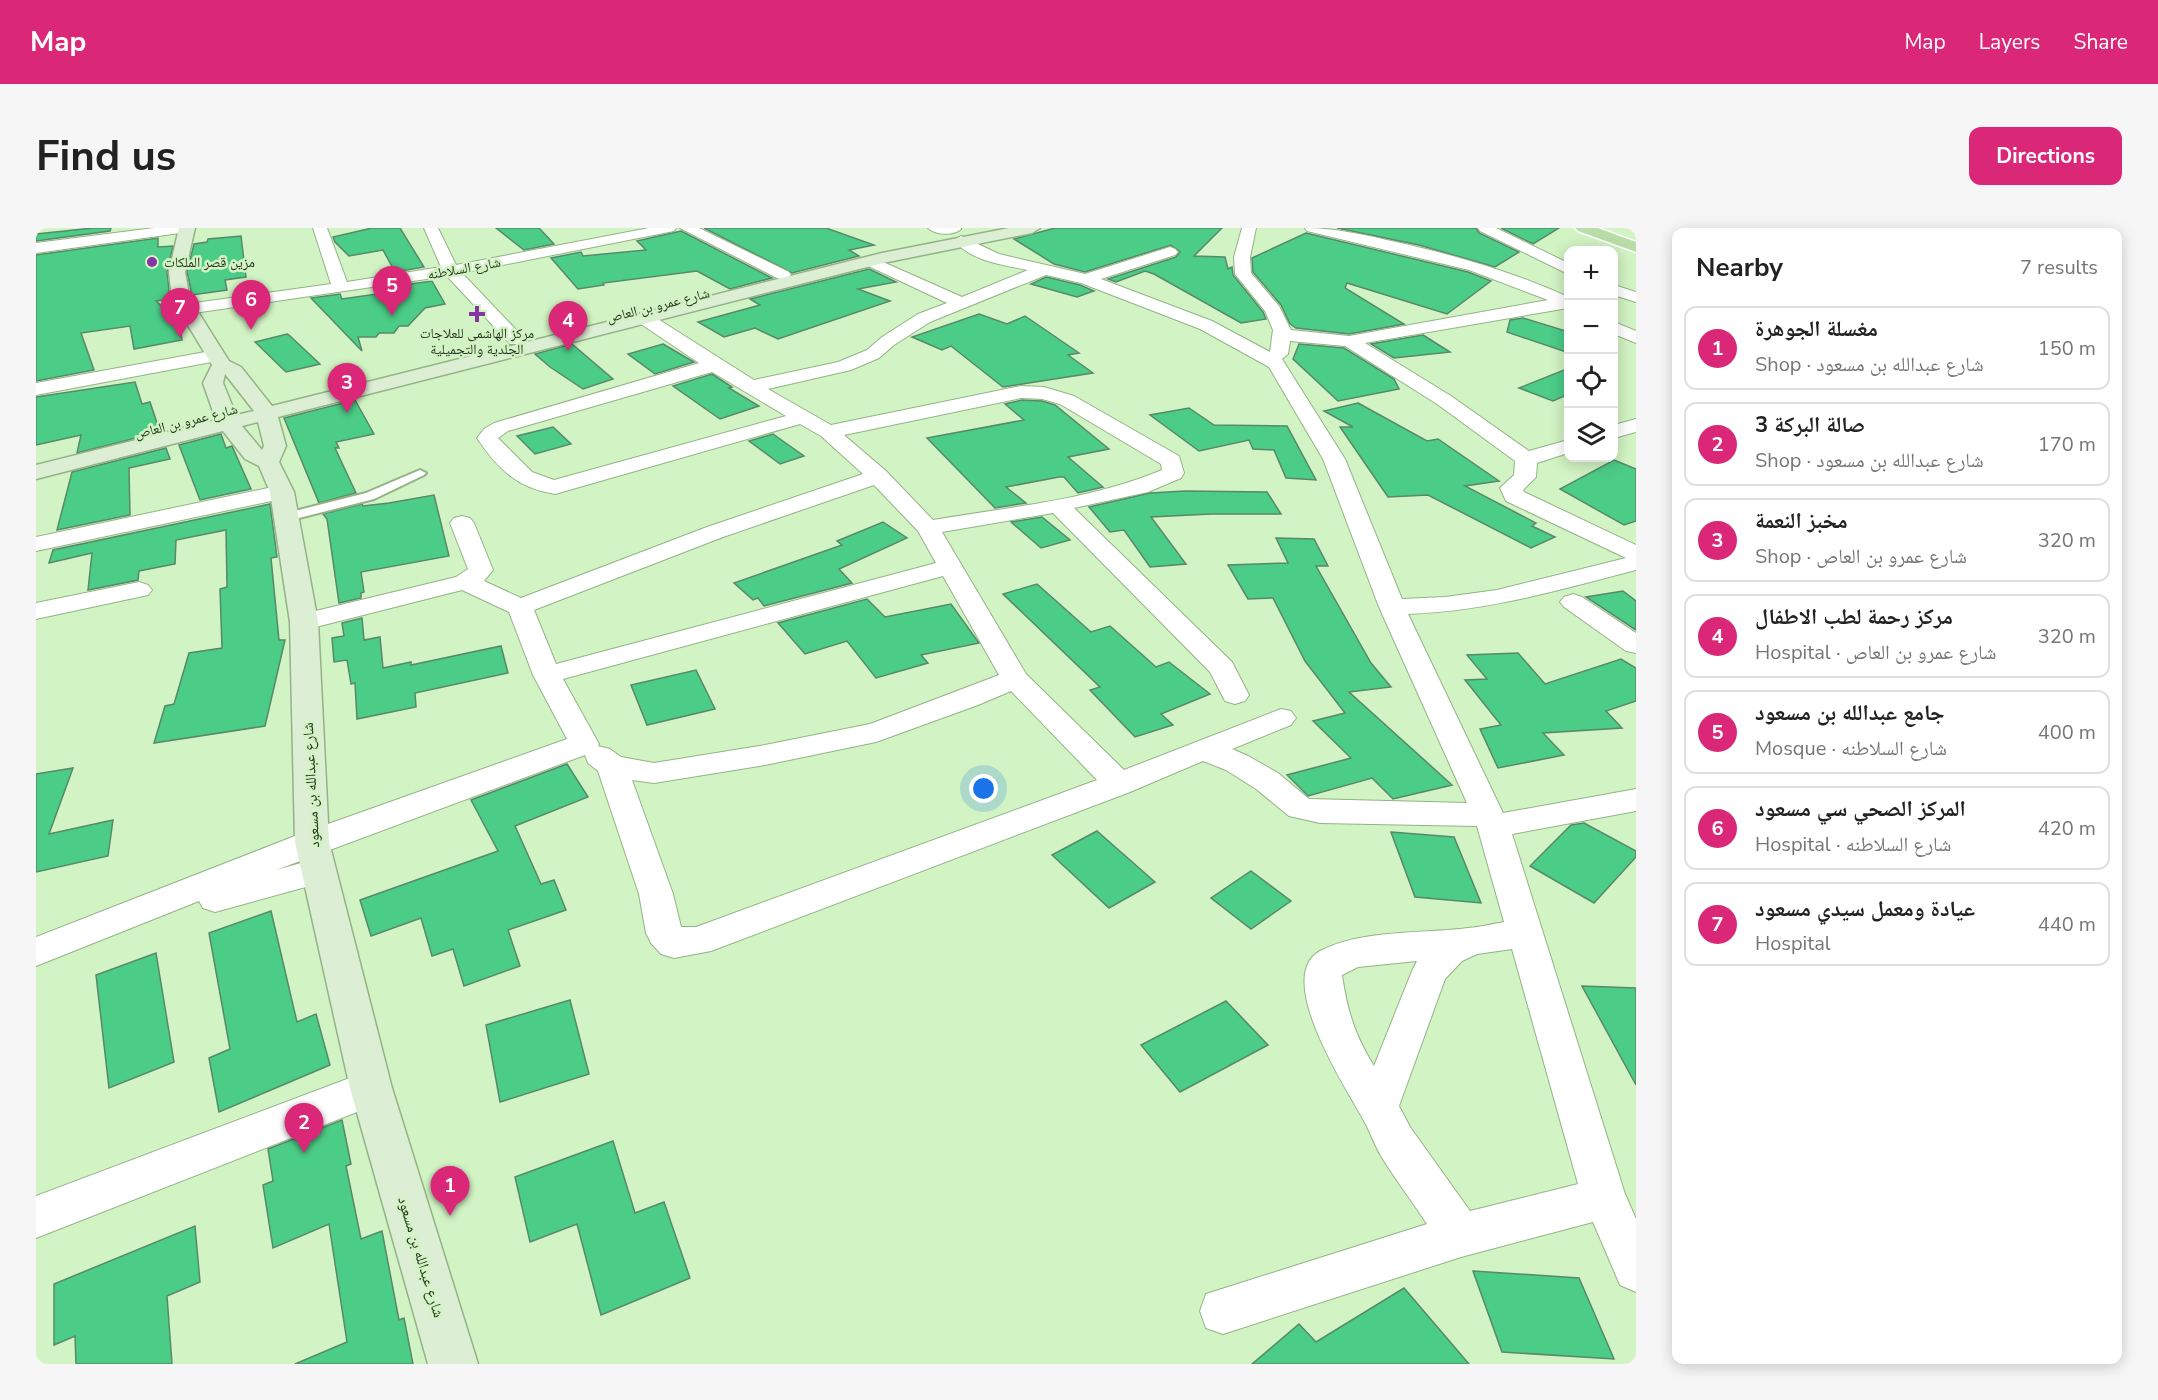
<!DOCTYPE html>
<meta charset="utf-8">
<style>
body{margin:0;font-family:"Nunito Sans","Noto Naskh Arabic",sans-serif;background:#f6f6f6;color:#222}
.controls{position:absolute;right:18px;top:18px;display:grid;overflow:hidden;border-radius:12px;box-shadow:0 3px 15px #0003}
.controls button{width:54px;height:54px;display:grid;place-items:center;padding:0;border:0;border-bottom:2px solid #e0e0e0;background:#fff;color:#222;font:30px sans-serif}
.you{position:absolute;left:948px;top:561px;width:21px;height:21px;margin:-15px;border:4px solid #fff;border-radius:50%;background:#1a73e8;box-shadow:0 0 0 9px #1a73e833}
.badge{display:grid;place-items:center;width:39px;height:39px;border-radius:50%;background:#db2777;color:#fff;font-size:20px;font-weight:700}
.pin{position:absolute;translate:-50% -50px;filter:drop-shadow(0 2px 3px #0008)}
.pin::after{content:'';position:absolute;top:32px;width:21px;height:18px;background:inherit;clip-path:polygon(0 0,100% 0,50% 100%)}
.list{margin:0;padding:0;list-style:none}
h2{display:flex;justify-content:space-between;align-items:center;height:78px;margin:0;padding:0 24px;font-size:26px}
h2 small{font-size:20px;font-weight:400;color:#767676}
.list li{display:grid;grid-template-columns:39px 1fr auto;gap:18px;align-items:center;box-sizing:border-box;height:84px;margin:0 12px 12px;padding:0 12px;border:2px solid #e0e0e0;border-radius:12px}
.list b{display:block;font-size:22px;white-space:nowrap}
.list p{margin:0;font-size:20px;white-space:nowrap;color:#767676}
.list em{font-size:20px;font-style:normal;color:#767676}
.icon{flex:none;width:33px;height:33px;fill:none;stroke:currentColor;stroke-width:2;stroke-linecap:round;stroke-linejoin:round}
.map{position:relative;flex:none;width:1600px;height:1136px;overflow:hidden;border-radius:12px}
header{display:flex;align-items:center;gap:36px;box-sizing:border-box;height:84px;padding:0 30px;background:#db2777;color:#fff}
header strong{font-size:28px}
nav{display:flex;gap:33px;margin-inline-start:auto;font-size:21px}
.intro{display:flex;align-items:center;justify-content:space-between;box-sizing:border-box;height:144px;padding:0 36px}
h1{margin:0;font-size:42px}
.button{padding:15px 27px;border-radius:12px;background:#db2777;color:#fff;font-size:21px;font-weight:700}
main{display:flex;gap:36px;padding:0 36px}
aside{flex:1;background:#fff;border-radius:12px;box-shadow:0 3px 15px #0003}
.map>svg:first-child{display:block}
.building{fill:#4bcc87;stroke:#57896a;stroke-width:1.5}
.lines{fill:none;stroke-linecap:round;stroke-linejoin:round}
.lane-casing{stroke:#93b386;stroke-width:4}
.street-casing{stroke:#93b386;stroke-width:2}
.secondary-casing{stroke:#93b386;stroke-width:3}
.primary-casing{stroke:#fff;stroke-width:3}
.lane{fill:#fff;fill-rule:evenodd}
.street{fill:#fff;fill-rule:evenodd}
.secondary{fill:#dceed4;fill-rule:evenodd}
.primary{fill:#b9dda8;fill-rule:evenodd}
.poi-dot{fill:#8835a4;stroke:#d2f3c3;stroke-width:2}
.labels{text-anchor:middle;stroke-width:5;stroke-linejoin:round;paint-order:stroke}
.far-poi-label{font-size:14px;fill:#283523;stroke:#d2f3c3;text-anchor:start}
.far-street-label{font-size:14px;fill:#283523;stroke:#d2f3c3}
.street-label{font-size:15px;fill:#283523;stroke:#d2f3c3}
</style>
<header>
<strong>Map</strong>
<nav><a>Map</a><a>Layers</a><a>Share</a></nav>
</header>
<div class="intro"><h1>Find us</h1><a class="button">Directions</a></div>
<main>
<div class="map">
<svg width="1600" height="1136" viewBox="0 0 1600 1136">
<rect width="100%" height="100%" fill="#d2f3c3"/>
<g class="building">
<path d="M57,0H75L74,3L0,13V6Z"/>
<path d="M336,0H364L388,39L359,44L347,22L313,28L299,14L297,9Z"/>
<path d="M460,0H503L518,16L488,22Z"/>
<path d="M668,0H790L838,17L813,22L823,28L756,45Z"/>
<path d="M1019,0H1186L1158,28L1189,29L1192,41L1196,39L1197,47L1227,84L1230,91L1205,95L1118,46L1109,43L1080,54L1072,51L1140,29L1144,24L1135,17L1049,44L1018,36L978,11Z"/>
<path d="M1301,0H1440L1443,5L1483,24L1459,39L1383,17Z"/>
<path d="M1465,0H1523L1497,16Z"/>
<path d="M645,3L736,50L694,61L661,43L567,55L568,57L542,61L515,30L545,24L547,28L610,22L601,13Z"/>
<path d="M1270,5L1432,44L1455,53L1411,86L1311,55L1309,60L1368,96L1313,106L1260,100L1254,96L1245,77L1217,44L1216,30Z"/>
<path d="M205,8L210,49L189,52L191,62L156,67L151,44L158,16L171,14L172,11Z"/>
<path d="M122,10V19L137,18L131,44L134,71L120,73L143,93L146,112L98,121L94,98L45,105L58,142L0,153V27Z"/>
<path d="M833,41L860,54L822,61L854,73L742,111L719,100L688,109L662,94L724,77L714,71Z"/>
<path d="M1010,49L1044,57L1058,63L1041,69L995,56Z"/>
<path d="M396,53L409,76L389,80L372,98H363L358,105H343L340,109H322L326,123L275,70L304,66L306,71L369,62L366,57Z"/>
<path d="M943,86L971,96L989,88L1043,125L1032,127L1057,145L967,159L915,118L906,122L876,109Z"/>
<path d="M1487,90L1533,104V125L1471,104L1474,92Z"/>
<path d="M251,106L253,107L284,136L250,144L219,114Z"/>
<path d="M1387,107L1414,124L1358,130L1335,116Z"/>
<path d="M536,116L577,151L547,161L514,139L499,126Z"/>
<path d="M627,116L658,134L619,146L592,126Z"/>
<path d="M1263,116L1308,120L1358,151L1363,161L1302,173L1257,131Z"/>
<path d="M1533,140V166L1517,173L1483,160Z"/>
<path d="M676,146L696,159L693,160L723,178L684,191L637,158Z"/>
<path d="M99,154L106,176L114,174L124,204L41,225L45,207L0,217V169Z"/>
<path d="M319,172L338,206L300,214L303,220H299L320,265L283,275L248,190Z"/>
<path d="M986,172L1006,173L1019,177L1073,221L1032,229L1067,259L1042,265L1028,249H1023L970,259L990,275L959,280L891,210L988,192L969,176Z"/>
<path d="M1322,175L1391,213L1402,211L1463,253L1429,258L1500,295L1496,298L1519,309L1495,320L1392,267L1352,269L1304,199H1317L1288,183Z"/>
<path d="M1153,180L1178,197L1251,198L1280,252L1250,250L1238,222L1217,221L1213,212L1163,223L1114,187Z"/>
<path d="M517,199L535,216L499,226L481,208Z"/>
<path d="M185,206L190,220L196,218L215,261L164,272L143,217Z"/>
<path d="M737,206L768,228L744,236L713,213Z"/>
<path d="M130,220L134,231L93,240L94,287L21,302L36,244Z"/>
<path d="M1578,232L1600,241V293L1588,297L1524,261Z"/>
<path d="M1149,263L1231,264L1245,286H1175L1115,289L1150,336L1114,339L1088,302L1074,304L1053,279L1114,265Z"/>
<path d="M398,267L413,328L325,344L328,364L325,365V370L303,375L291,291L287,286L326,276L327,278L353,275Z"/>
<path d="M234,276L241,329L235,330L243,412H249L229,498L118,515L129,478L138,476L153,425L186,420L184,361L191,359L190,302L140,312L139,336L103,343L102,352L52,362L56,325L13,335L17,322Z"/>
<path d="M1006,289L1034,312L1005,320L975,294Z"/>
<path d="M847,294L871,310L803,341L816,355L728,378L722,370L717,372L698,355L806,317L801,313Z"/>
<path d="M1240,310L1278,311L1292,338H1280L1335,435L1355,459L1313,464L1416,557L1357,571L1336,550L1272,568L1251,547L1315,530L1277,493L1309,485L1269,433L1237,370L1212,371L1192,337L1252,335Z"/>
<path d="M1001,356L1055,404L1074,398L1120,439L1133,434L1174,466L1125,486L1137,497L1099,509L1054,462L1064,459L967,366Z"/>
<path d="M1587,363L1600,373V402L1550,369Z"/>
<path d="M831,371L849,389L915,376L943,415L885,427L892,435L840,450L811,413L769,426L742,395Z"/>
<path d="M326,390L328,412L344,409L347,440L375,434V437L465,418L472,445L379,465L380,479L321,491L319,455L315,456L311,432L298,434L296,410L308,408L306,395Z"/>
<path d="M1482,425L1509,456L1585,431L1600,440V473L1570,483L1586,500L1507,505L1528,527L1462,540L1444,501L1465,497L1429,452L1451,451L1431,427Z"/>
<path d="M660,442L679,481L611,497L595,457Z"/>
<path d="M531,536L552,569L479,598L505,656L518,652L530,682L472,702L484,738L428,758L417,721L396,728L385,690L335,708L324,672L462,623L435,572Z"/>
<path d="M37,540L13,606L77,592L72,628L0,644V546Z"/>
<path d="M1548,595L1600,623V629L1558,675L1494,638L1535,597Z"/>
<path d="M1061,603L1119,654L1073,680L1016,627Z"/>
<path d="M1355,604L1418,609L1445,675L1379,669Z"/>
<path d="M1215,643L1255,673L1215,701L1175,670Z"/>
<path d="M235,683L261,794L280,786L294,837L183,884L173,830L194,821L173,705Z"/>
<path d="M120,725L138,834L73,860L60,747Z"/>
<path d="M1546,758L1600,760V857Z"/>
<path d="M534,772L553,846L464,874L450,797Z"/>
<path d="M1190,773L1232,817L1144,864L1105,817Z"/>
<path d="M306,892L315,936L310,938L325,1011L346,1003L363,1092L368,1090L377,1136H259L311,1114L293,996L237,1020L227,957L237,953L232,921Z"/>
<path d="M577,913L599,985L628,974L654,1050L565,1087L541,996L494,1014L479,949Z"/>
<path d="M159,998L164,1054L131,1068L136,1136H40L39,1108L18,1117V1056Z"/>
<path d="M1437,1043L1543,1050L1578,1131L1466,1124Z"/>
<path d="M1368,1060L1433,1136H1216L1263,1096L1280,1114Z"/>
</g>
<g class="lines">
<g class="lane-casing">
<path id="lane" d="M384,242L390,245L388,247L338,271L251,293L245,289L247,286L330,265Z"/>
</g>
<g class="street-casing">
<g id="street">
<path d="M118,0H158L151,4L0,25V15Z"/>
<path d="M277,0H291L311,54L405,39L388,0H402L420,37L613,0H640L638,3L426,45L486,108L489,112L486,116H474L411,48L151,86L145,85L143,81L145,77L151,76L295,56Z"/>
<path d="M644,0H663L753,44L755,47L747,52L741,50Z"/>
<path d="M892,0H925V1C918,8 899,7 892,0Z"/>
<path d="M1206,0H1220L1214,29L1215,45L1243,78L1255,102L1313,108L1512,72L1433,42L1271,3L1269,0C1300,0 1329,7 1360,14C1419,27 1477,44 1532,69V80L1329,115L1415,168L1493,223L1532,212V225L1501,235L1500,249L1487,262L1488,264L1600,317V342C1522,362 1453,383 1372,386L1467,585L1600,561V583L1476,606L1589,966L1600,991V1064L1584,1057L1557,994L1425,1029L1187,1106L1170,1100L1164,1083L1170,1066L1391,996C1376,973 1359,951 1345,928C1338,916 1334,903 1327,891C1310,860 1237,749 1284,723C1325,701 1387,706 1432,700C1444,699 1456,696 1468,694L1441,598L1284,595L1253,588L1220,561L1190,542L1167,533L1094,564L675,723L638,730L625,726L615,715L610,705L603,666L562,543L552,535L549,527L240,642L283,630L295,634L300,643L295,652L179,684L167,680L163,673L0,738V709L264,606L531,511L497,447L473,384L426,362L268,402L259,400L255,394L259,388L420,349L432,341L414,295L418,290L426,288L434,290L438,295L457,342L448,353L485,370L671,299L827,246L785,208L764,196L519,266C481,260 462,241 441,210L448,201L458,195L663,135L602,94L599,90L602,86H614L718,152L802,134L831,122L846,109L882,86L911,75L828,36L825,33L828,30H838L926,69L992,42C967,37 934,33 918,12L925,8L963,26L1049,46L1134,19L1139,21L1142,24L1139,27L1065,51L1176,93L1234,124L1237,102L1229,83L1199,46L1198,29ZM1010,47L1045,55L1164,101L1233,139L1287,231L1343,379L1431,575L1273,571L1242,545L1212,528L1196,521L1255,497L1260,490L1255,483L1245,481L1088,542L990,446L906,304L1017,285L1174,444L1189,473L1199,476L1209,473L1213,467L1196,434L1038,280L1112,264L1145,250L1148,245L1143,228L1038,168L1008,159L985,158L795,197L732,161L815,142L843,130L858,117L894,94ZM1254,113L1309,118L1401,176L1479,233L1478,247L1464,260L1470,273L1590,330L1461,362L1409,369L1366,371L1309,231L1246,131L1252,126ZM676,144L750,188L518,252L496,244L462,210L472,203ZM985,170L1006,171L1024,176L1125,236L1126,242C1055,272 973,279 897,292L850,243L808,207ZM838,257L882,303L900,335L520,436L498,382L687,309ZM907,348L963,447L834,496L729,517L618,535L585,529L574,521L562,518L563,516L527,451ZM975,463L1061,552L660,699H645L637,666L596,552L618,555L729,537L840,514L942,477ZM1476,721L1542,956L1434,983L1374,899L1363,878L1409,751L1426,733L1441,726ZM1381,733L1376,743L1338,838C1319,808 1311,782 1306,747L1322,739Z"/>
<path d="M1442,0H1460L1532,35V46L1444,3Z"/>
<path d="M1578,57L1600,64V74L1578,67Z"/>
<path d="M1578,94L1600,103V115L1578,106Z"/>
<path d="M180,122L186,124L189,128L186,132L0,167V155Z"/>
<path d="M1600,191V204L1578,210V197Z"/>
<path d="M246,257L254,259L257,264L254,269L0,323V309Z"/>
<path d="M103,354L112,357L116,362L112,367L0,391V375Z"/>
<path d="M1537,366L1546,369L1600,405V425L1590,423L1528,379L1524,374L1528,369Z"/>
<path d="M335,842L349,847L355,860L349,873L0,1010V968Z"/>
</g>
</g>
<g class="secondary-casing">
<path id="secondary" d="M143,0H159L149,44L154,71L193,133L205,139L236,178L846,25L973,0H1004L996,5L847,35L242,189L250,218L243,234L258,264L282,394L293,614L356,860L442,1136H392L314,860L259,614L254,394L234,264L223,238L209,231L187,203L0,251V237L180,192L167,155L176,137L136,71L133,44ZM189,146L218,183L200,187L187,155ZM222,194L228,218L226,222L206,198Z"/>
</g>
<g class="primary-casing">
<path id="primary" d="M1539,0H1562L1600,14V24L1542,3Z"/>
</g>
<use href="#lane" class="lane"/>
<use href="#street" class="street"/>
<use href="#secondary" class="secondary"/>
<use href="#primary" class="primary"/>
</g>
<g class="poi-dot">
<circle cx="116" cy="34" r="6"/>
<path d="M438 77h6v6h6v6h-6v6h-6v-6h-6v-6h6z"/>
</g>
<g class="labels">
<g class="far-poi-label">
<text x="128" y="39">مزين قصر الملكات</text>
<text x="441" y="110" text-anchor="middle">مركز الهاشمي للعلاجات<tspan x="441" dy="16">الجلدية والتجميلية</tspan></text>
</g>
<g class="far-street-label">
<text transform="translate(428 40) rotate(-10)" y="5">شارع السلاطنه</text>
<text transform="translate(622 77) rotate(-14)" y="5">شارع عمرو بن العاص</text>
<text transform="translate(150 193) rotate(-14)" y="5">شارع عمرو بن العاص</text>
</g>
<g class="street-label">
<text transform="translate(275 557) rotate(-93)" y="5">شارع عبدالله بن مسعود</text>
<text transform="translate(385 1029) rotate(73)" y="5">شارع عبدالله بن مسعود</text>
</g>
</g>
</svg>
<div class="controls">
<button>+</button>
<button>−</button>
<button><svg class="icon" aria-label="locate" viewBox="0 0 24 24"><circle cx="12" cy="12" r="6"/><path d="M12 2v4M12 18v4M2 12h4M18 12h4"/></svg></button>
<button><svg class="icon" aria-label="layers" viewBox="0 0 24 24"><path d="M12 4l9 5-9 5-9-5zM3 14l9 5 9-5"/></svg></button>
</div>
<div class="you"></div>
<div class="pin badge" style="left:414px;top:988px">1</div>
<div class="pin badge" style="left:268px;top:925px">2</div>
<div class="pin badge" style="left:311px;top:185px">3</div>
<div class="pin badge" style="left:532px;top:123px">4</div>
<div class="pin badge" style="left:356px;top:88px">5</div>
<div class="pin badge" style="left:215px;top:102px">6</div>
<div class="pin badge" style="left:144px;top:110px">7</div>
</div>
<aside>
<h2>Nearby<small>7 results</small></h2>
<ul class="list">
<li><span class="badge">1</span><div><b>مغسلة الجوهرة</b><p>Shop · شارع عبدالله بن مسعود</p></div><em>150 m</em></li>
<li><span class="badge">2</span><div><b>صالة البركة 3</b><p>Shop · شارع عبدالله بن مسعود</p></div><em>170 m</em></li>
<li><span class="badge">3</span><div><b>مخبز النعمة</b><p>Shop · شارع عمرو بن العاص</p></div><em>320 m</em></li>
<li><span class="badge">4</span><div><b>مركز رحمة لطب الاطفال</b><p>Hospital · شارع عمرو بن العاص</p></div><em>320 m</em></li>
<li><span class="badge">5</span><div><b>جامع عبدالله بن مسعود</b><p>Mosque · شارع السلاطنه</p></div><em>400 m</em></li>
<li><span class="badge">6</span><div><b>المركز الصحي سي مسعود</b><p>Hospital · شارع السلاطنه</p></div><em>420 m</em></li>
<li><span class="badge">7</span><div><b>عيادة ومعمل سيدي مسعود</b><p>Hospital</p></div><em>440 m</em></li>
</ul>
</aside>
</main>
